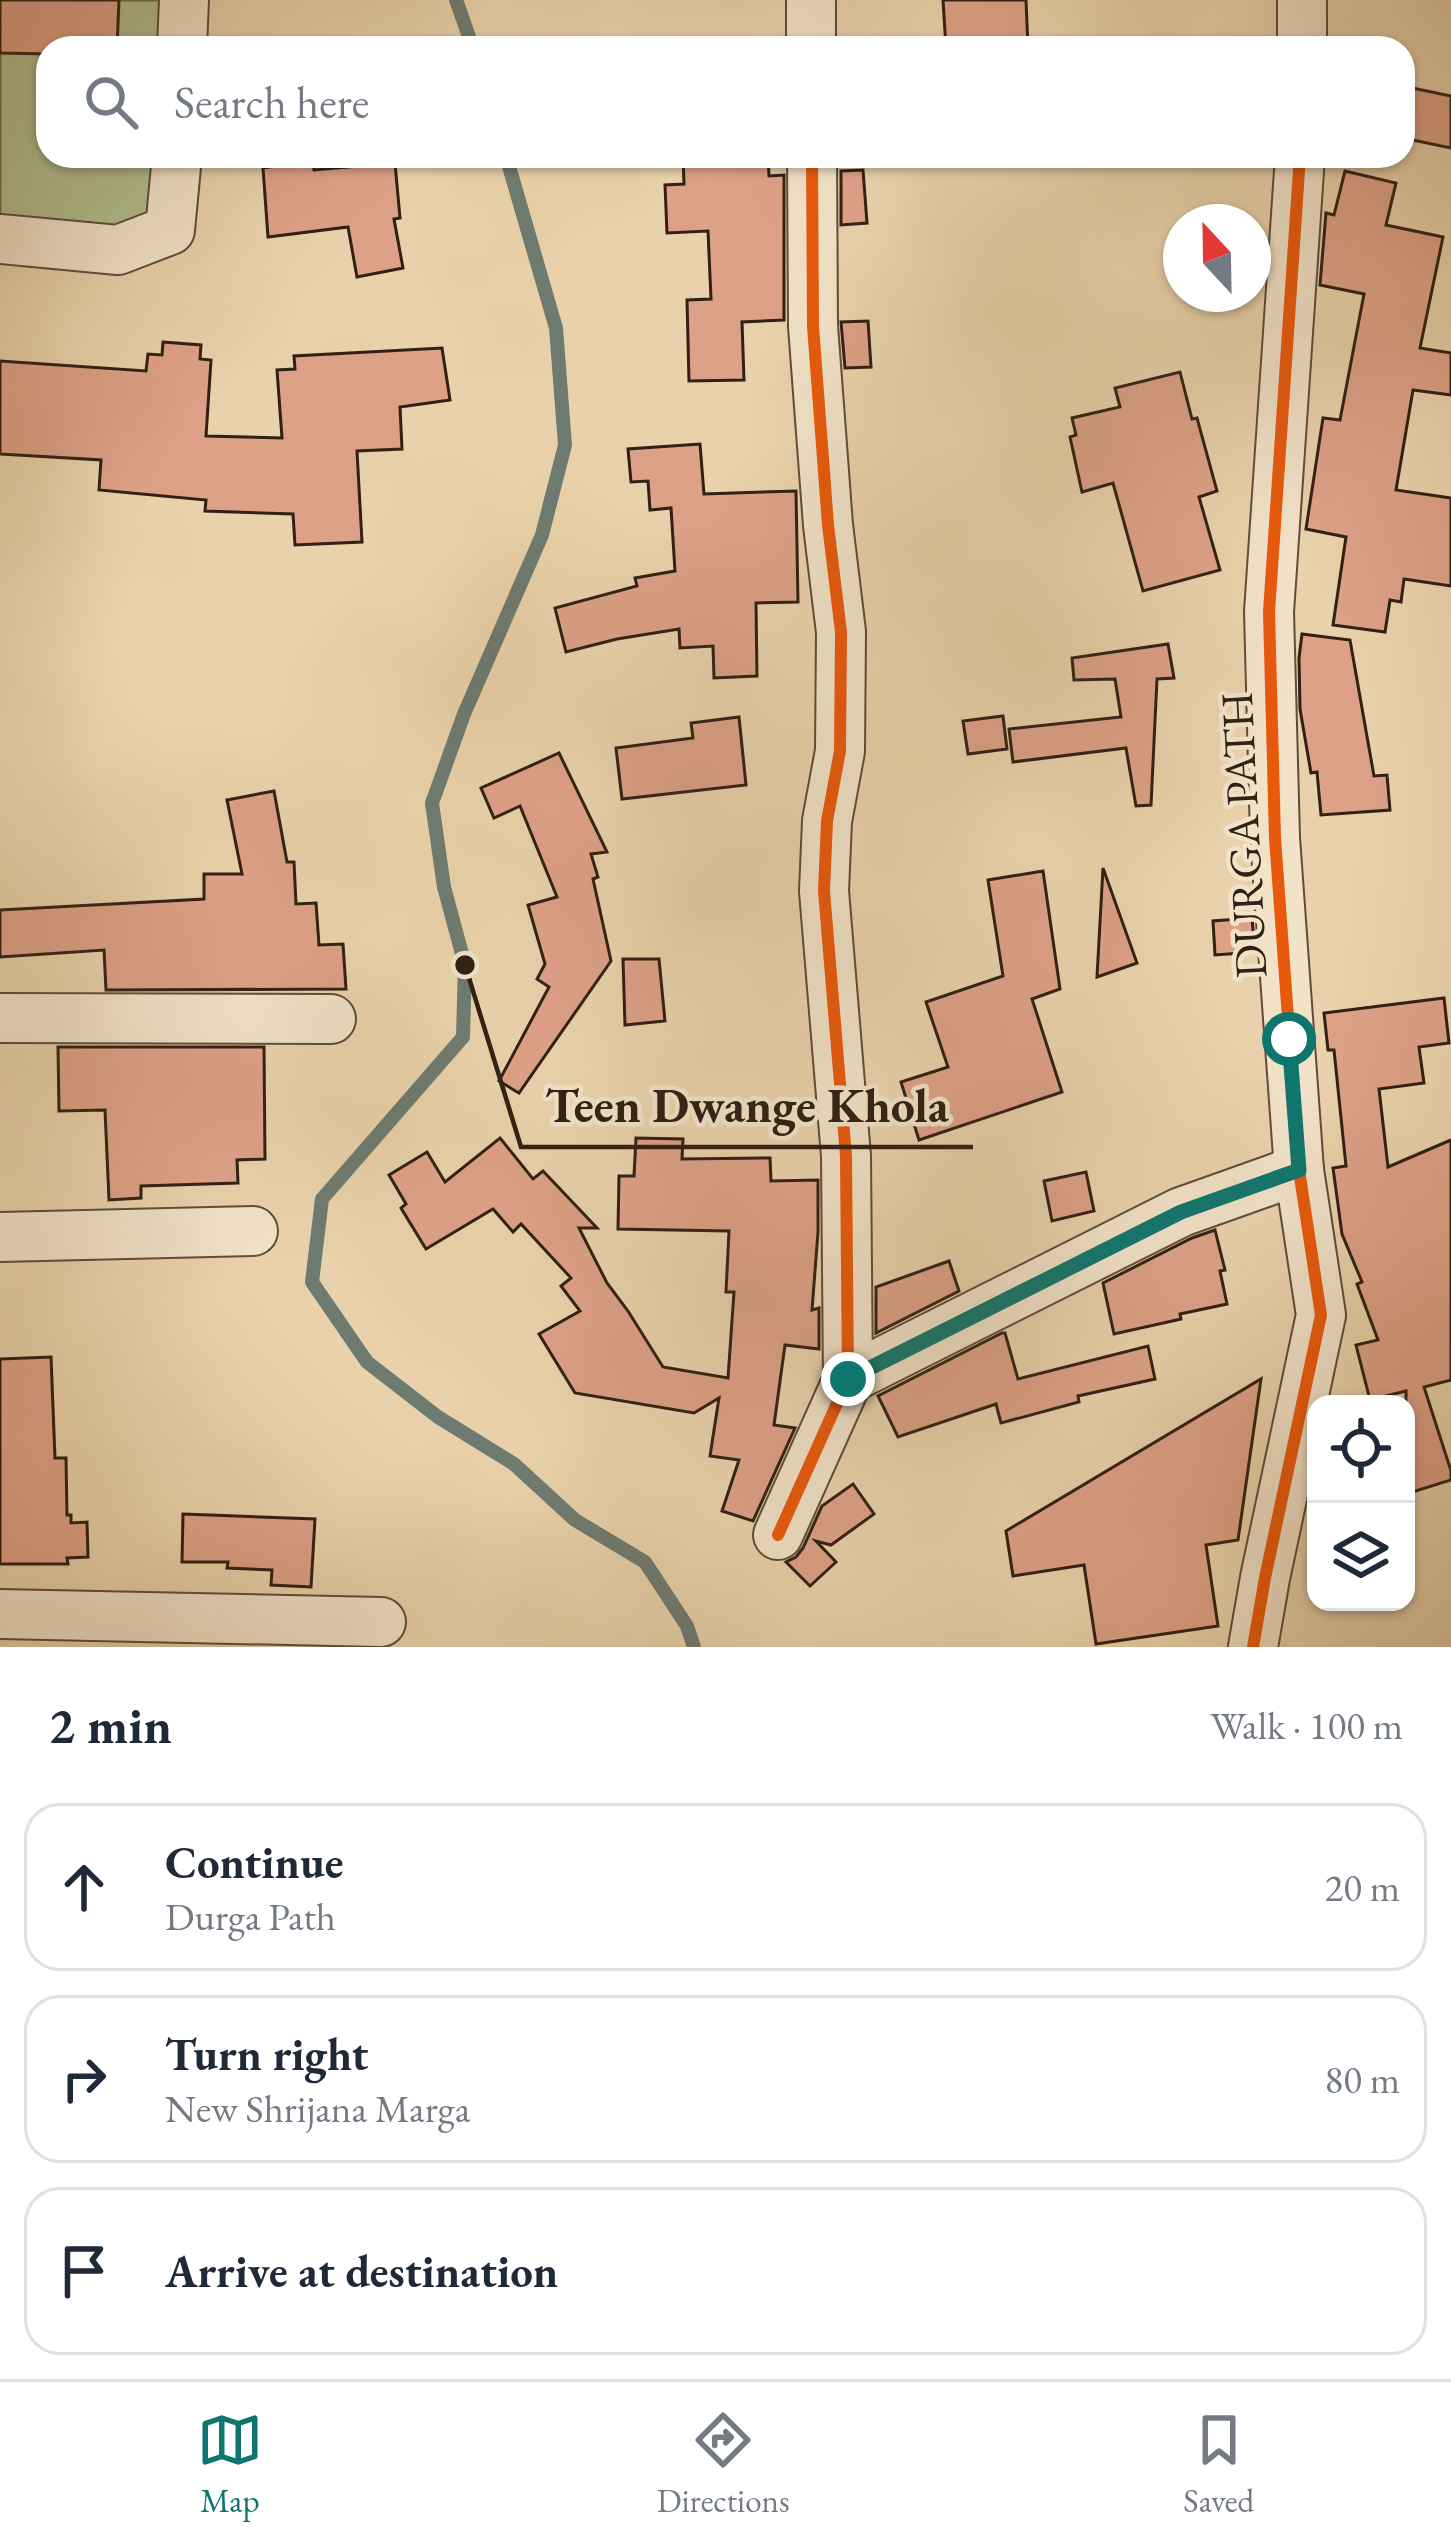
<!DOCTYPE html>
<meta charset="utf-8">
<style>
body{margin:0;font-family:"EB Garamond",serif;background:#f6f6f7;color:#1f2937}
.controls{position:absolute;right:36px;bottom:36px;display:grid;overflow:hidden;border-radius:24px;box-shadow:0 3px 9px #0004}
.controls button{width:108px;height:108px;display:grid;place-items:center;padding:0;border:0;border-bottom:3px solid #e0e1e3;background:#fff;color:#1f2937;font:60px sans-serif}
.compass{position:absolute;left:1163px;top:204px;width:108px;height:108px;border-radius:50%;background:#fff;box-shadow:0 3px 9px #0004;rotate:338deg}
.stop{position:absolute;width:36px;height:36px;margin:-27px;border:9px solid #0f766e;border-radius:50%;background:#fff}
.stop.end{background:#0f766e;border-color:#fff;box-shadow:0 3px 12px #0008}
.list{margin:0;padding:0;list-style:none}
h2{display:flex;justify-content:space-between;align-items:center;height:156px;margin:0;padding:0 48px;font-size:51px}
h2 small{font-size:39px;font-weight:400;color:#747a83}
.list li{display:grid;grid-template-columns:78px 1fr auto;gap:36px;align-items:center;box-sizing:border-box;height:168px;margin:0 24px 24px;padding:0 24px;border:3px solid #e0e1e3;border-radius:36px}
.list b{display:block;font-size:45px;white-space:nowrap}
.list p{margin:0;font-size:39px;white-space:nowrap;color:#747a83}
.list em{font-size:39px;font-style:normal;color:#747a83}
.icon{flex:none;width:66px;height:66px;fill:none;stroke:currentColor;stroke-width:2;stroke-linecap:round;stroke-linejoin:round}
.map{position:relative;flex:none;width:1451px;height:1647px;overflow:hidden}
.search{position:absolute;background:#fff;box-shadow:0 3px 9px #0004;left:36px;right:36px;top:36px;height:132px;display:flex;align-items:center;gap:30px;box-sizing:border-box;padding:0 42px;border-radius:36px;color:#747a83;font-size:45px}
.sheet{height:732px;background:#fff}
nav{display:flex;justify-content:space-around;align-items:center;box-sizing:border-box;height:168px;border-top:3px solid #e0e1e3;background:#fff;font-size:33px;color:#747a83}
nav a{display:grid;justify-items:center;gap:6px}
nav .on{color:#0f766e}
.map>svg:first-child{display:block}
.green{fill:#b0bd8e;stroke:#706e51;stroke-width:3}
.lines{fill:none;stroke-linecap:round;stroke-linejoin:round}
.stream{stroke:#6e7b70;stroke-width:14}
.building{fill:#dda187;stroke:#312014;stroke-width:3}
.street-casing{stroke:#5f4c3a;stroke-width:52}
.street{stroke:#f1e2c8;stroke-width:48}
.cycleway-casing{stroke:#f1e2c8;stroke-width:20}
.cycleway{stroke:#e8590c;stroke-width:12}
.route{stroke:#0f766e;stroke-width:15}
.labels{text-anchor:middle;stroke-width:9;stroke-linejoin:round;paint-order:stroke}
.street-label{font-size:45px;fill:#312014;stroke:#f1e2c8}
.leader{fill:none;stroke:#312014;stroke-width:4.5}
.callout-dot{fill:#312014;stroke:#f1e2c8;stroke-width:4.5}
.callout-label{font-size:48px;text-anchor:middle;font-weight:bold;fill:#312014;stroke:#f1e2c8;stroke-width:9;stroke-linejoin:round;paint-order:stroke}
</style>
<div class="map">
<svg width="1451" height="1647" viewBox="0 0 1451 1647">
<rect width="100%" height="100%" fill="#e9d2ab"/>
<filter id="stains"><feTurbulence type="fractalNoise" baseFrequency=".00167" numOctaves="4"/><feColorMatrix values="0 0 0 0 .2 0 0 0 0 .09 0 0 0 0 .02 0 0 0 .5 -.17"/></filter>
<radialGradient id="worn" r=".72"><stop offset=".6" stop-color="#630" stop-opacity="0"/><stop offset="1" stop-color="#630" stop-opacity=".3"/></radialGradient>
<path class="green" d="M0,0H184L182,48H48V156H177L170,230L0,239Z"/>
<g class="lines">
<g class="stream">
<path d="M456,0L473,48"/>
<path d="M506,156L556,328L565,445L542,535L464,714L432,803L444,887L465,965L463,1037L322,1199L312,1282L367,1362L438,1417L514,1464L575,1520L645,1562L687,1626L694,1647"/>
</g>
</g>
<g class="building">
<path d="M0,0H119L117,48H48V54L0,53Z"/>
<path d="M943,0H1026L1028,48H946Z"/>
<path d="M1403,86L1451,96V148L1403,138Z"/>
<path d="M683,156H768L769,176L784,175V320L742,322L744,380L689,381L687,300L711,299L708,231L667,233L665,185L684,184Z"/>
<path d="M313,160L314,170L395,163L400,218L394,219L403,268L357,277L348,227L268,237L263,168Z"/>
<path d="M863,170L867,223L841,225V171Z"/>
<path d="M1345,171L1396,183L1386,225L1443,237L1420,348L1451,353V395L1413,390L1396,490L1451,498V586L1404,579L1401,602L1390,600L1385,632L1333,625L1346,537L1306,529L1323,418L1340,420L1364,294L1320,285L1326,213L1334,215Z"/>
<path d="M868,321L871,367L845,368L841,322Z"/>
<path d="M163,342L201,345L200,359L211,360L206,436L282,438L277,370L295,369L294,356L442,348L450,400L400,407L402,449L357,451L362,542L295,545L293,514L205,511L206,500L99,490L101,460L0,454V361L146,371L148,354L162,355Z"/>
<path d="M1180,372L1192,419L1197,418L1217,491L1199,497L1220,570L1143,591L1113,483L1082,492L1070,437L1076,435L1072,418L1120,407L1115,388Z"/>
<path d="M700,444L704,494L796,491L798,602L756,603L757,676L714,678L713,646L680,648L679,629L617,639L566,652L555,608L637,586L635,578L675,571L671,508L650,510L648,481L631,482L628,449Z"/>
<path d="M1302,634L1350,640L1374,776L1387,775L1390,810L1321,815L1317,772L1311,773L1300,709L1299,658Z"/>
<path d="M1168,644L1174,678L1157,679L1151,805L1136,806L1126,748L1013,762L1009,729L1121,717L1115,679L1074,680L1072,658Z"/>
<path d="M1003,716L1007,749L968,754L963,721Z"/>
<path d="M739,717L746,785L622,799L616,748L693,738L691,723Z"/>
<path d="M559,753L607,852L591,854L598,877L593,879L611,961L519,1093L499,1081L549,987L537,979L545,964L528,905L557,897L520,806L494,818L481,788Z"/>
<path d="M274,791L287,862H294L296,904L316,903L319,945L343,944L346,989L106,990L104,950L0,957V910L204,899V874H242L227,800Z"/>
<path d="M1103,868L1137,963L1097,977Z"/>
<path d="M1043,871L1060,989L1032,999L1062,1092L919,1140L901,1082L948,1067L926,1002L1003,976L988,880Z"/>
<path d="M1252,918L1255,952L1215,955L1213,921Z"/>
<path d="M623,959H659L665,1021L625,1025Z"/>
<path d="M1444,998L1449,1043L1419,1047L1424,1083L1379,1089L1388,1167L1451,1140V1380L1424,1387L1451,1471V1480L1406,1494V1391L1370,1400L1356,1345L1378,1340L1357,1284L1362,1282L1342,1234L1333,1168L1346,1166L1334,1050H1328L1324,1013Z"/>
<path d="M58,1047H264L265,1159L237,1160L238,1183L141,1186V1198L109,1200L105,1110L59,1111Z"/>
<path d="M500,1138L533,1179L543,1171L597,1228H579L607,1283L628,1311L663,1367L728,1378L734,1292H726L729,1231L618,1229L619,1176H634L636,1138L683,1139L682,1159L770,1158L771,1181L818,1180V1232L812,1310L819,1308V1349L785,1345L774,1425L795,1428L753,1521L722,1511L739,1460L710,1456L719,1398L694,1413L575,1393L539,1334L580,1311L561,1286L571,1278L521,1224L513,1232L493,1209L426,1249L401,1208L406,1204L389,1175L427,1152L445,1182Z"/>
<path d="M1086,1172L1094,1211L1052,1221L1044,1181Z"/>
<path d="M1215,1230L1225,1270L1220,1271L1227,1304L1180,1314L1181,1319L1114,1334L1103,1283L1192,1238Z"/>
<path d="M949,1261L959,1291L876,1333V1287Z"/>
<path d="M1002,1333H1005L1018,1379L1148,1346L1155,1379L1078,1396L1079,1402L1001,1423L996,1404L898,1437L878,1396Z"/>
<path d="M51,1357L55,1458H66L67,1515H71V1523L87,1522L88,1557L67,1558L68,1564H0V1359Z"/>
<path d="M1261,1379L1238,1540L1206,1545L1218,1626L1096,1644L1084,1565L1013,1576L1006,1531Z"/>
<path d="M853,1484L874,1514L831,1545L816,1541L836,1562L810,1586L786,1562L796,1557L803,1548L822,1506Z"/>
<path d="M183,1514L315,1519L311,1587L271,1585L272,1570L227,1568L228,1562H182Z"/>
</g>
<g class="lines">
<g class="street-casing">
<g id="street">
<path d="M811,0V48"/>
<path d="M182,48L184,0"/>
<path d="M1302,48V0"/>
<path d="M0,239L118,250L170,230L177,156"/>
<path d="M0,1018L331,1019"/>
<path d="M0,1237L253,1231"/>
<path d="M848,1379L1181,1212L1299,1170"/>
<path d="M778,1535L848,1379L846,1156L824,891L827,821L840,751L841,632L828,525L813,326L812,156"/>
<path d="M0,1614L381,1622"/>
<path d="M1253,1647L1265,1578L1321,1315L1299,1170L1275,838L1269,612L1300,156"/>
</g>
</g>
<use href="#street" class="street"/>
<g class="cycleway-casing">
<g id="cycleway">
<path d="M778,1535L848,1379L846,1156L824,891L827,821L840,751L841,632L828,525L813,326L812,156"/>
<path d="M1253,1647L1265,1578L1321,1315L1299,1170L1275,838L1269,612L1300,156"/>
</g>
</g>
<use href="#cycleway" class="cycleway"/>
</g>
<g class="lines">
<path class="route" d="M848,1379L1181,1212L1299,1170L1289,1039"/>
</g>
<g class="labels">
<g class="street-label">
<text transform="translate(1243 835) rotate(-93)" y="16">DURGA PATH</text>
</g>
</g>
<path class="leader" d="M465 965L521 1147H973"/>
<circle class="callout-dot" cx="465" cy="965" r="12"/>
<g class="callout-label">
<text x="747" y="1122">Teen Dwange Khola</text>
</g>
<rect width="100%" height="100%" filter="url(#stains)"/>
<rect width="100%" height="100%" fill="url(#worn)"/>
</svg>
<div class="controls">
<button><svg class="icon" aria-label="locate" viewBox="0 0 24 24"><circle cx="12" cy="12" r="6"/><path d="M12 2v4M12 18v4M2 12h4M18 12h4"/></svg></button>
<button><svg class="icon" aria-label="layers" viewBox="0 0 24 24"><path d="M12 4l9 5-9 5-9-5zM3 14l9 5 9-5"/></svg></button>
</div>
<svg class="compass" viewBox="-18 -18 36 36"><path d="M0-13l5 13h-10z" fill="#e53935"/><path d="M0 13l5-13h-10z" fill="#747a83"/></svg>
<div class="stop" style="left:1289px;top:1039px"></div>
<div class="stop end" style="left:848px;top:1379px"></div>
<div class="search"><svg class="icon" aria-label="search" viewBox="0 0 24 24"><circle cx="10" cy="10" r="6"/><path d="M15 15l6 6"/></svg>Search here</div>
</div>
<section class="sheet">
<h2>2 min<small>Walk · 100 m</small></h2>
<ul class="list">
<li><svg class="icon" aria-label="ahead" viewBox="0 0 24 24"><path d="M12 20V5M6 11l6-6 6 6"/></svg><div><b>Continue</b><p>Durga Path</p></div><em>20 m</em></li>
<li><svg class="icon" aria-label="right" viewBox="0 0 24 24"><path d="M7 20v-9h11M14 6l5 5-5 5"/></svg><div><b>Turn right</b><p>New Shrijana Marga</p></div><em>80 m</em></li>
<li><svg class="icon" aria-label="arrive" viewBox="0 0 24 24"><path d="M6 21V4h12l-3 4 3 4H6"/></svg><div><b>Arrive at destination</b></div></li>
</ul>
</section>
<nav>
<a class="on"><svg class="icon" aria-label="map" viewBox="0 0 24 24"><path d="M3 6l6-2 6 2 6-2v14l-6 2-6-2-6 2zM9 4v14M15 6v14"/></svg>Map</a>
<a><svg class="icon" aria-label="directions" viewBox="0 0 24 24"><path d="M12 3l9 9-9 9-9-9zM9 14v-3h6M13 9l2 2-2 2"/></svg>Directions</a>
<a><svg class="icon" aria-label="saved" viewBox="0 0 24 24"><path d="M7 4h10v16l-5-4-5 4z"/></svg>Saved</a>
</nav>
